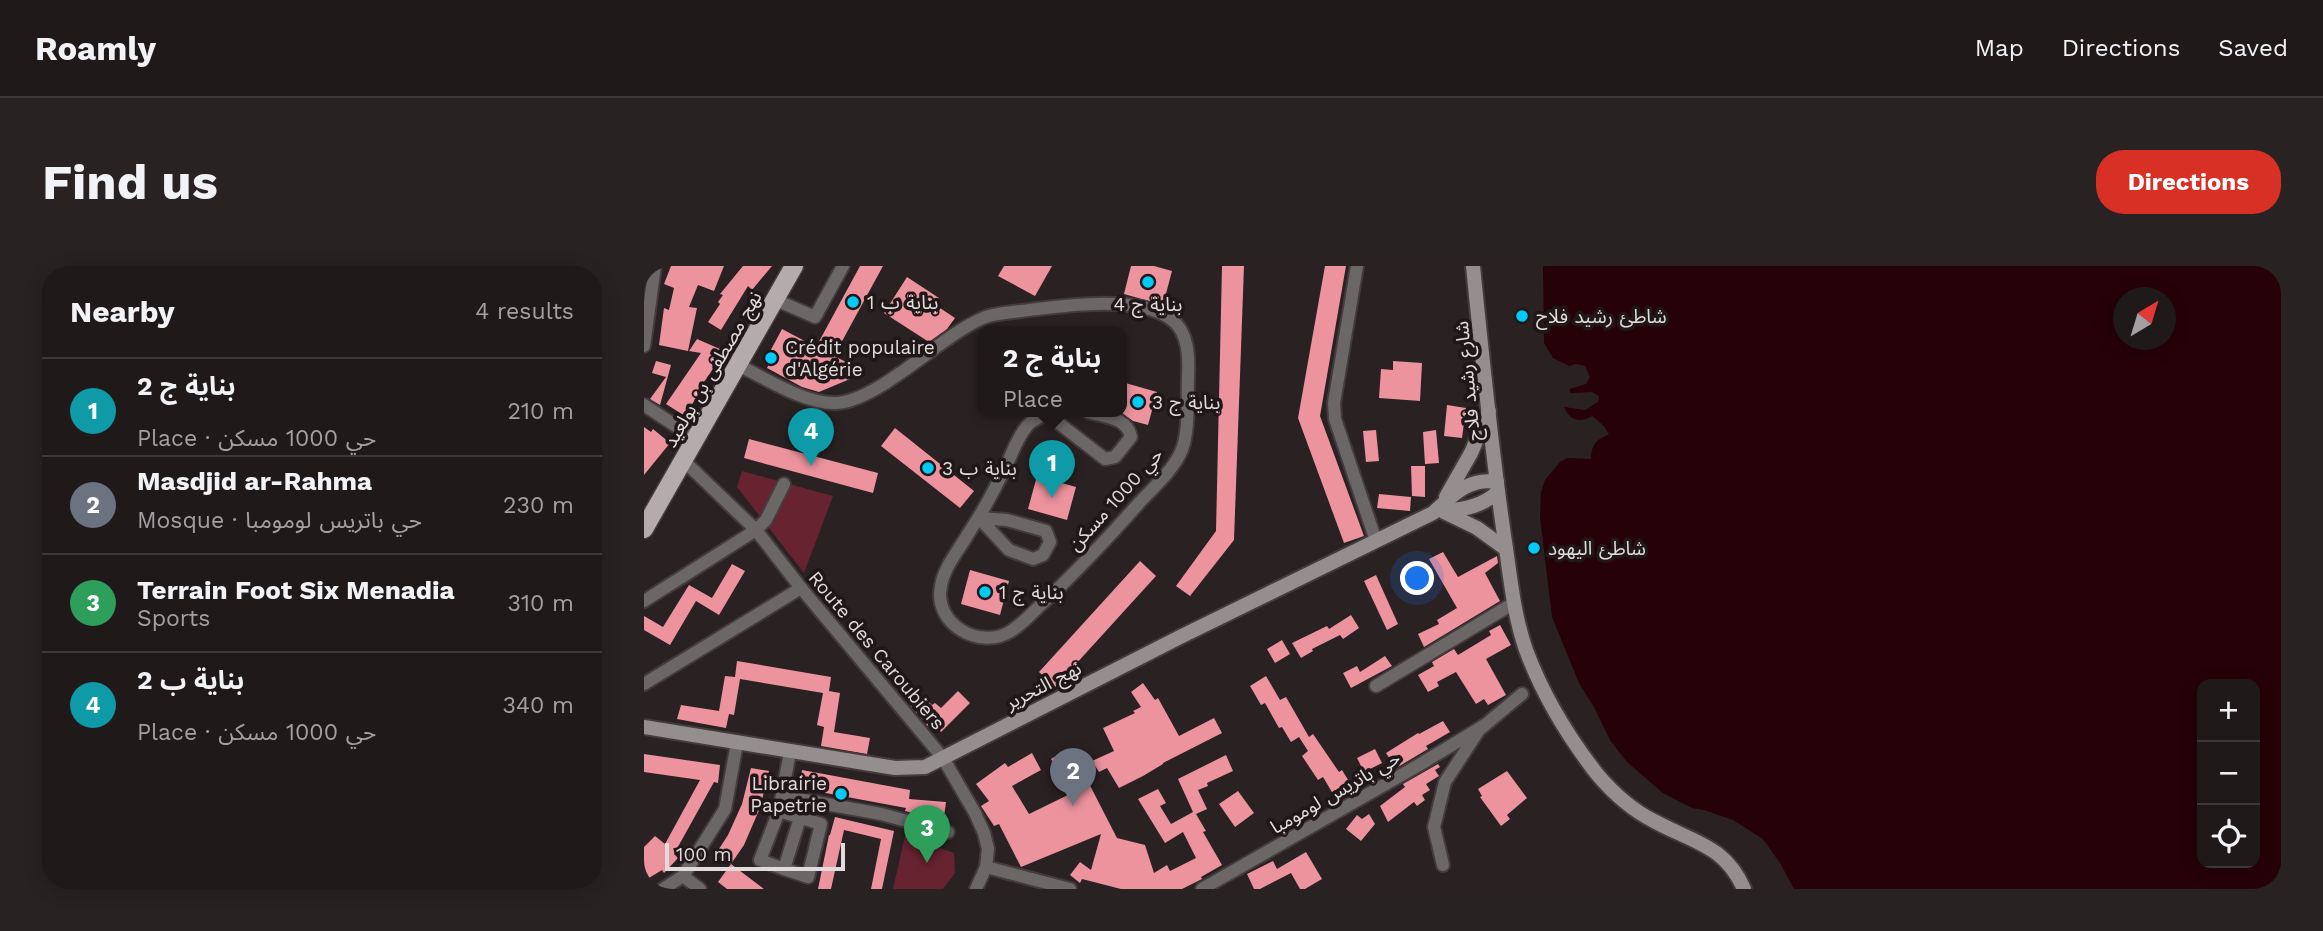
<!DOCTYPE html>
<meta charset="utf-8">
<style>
body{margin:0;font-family:"Work Sans","Noto Sans Arabic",sans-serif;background:#282223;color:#f1f3f6}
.controls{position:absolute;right:21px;bottom:21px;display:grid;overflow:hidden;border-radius:14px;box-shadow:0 4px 18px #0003}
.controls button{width:63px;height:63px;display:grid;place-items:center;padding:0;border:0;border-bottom:2px solid #3d3839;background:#20191a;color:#f1f3f6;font:35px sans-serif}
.compass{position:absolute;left:1469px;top:21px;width:63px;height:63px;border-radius:50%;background:#20191a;box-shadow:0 4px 18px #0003;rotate:38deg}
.scale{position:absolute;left:21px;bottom:18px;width:180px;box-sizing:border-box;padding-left:7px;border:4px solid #e2dbdc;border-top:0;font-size:19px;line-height:24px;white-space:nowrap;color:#e2dbdc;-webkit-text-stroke:5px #201718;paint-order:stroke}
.you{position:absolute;left:774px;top:313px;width:24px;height:24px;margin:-18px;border:5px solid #fff;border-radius:50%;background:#1a73e8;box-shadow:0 0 0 10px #1a73e833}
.badge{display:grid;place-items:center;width:46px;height:46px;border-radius:50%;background:#d93025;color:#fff;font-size:23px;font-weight:700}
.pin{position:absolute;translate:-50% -58px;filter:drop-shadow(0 2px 4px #0008)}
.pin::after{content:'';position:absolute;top:37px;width:24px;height:21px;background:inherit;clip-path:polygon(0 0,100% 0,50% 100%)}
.popup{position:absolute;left:333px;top:60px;width:150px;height:91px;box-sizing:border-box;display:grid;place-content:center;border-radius:14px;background:#20191a;filter:drop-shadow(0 2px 5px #0005);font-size:23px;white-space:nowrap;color:#a2a0a2}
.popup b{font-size:26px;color:#f1f3f6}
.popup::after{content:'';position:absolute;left:50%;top:100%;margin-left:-14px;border:14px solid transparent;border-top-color:#20191a}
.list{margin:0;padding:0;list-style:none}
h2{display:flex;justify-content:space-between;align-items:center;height:91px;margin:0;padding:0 28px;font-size:30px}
h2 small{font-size:23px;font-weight:400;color:#a2a0a2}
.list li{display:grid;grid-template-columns:46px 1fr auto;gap:21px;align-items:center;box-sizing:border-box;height:98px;padding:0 28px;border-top:2px solid #3d3839}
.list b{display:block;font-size:26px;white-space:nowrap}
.list p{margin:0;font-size:23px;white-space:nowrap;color:#a2a0a2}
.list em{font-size:23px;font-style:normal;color:#a2a0a2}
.icon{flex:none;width:38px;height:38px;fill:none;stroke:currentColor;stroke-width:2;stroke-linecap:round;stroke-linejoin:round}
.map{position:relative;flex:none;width:1637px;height:623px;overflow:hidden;border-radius:28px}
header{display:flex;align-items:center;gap:42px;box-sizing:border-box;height:98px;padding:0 35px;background:#20191a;border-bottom:2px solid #3d3839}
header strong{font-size:33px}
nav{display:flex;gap:38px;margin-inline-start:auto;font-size:24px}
.intro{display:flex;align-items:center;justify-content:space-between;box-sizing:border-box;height:168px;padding:0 42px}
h1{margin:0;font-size:49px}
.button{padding:18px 32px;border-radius:28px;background:#d93025;color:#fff;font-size:24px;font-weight:700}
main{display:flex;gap:42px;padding:0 42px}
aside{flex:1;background:#20191a;border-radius:28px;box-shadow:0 4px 18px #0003}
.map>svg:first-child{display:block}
.green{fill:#672330}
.water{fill:#260108;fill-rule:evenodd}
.building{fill:#ec939e}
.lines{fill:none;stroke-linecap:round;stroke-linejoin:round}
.street-casing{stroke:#443b3c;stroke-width:16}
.secondary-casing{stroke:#443b3c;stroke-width:18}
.primary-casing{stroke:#443b3c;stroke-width:21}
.street{stroke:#6c6767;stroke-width:12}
.secondary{stroke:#958e8e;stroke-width:14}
.primary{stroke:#b6abac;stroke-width:18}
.poi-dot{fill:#03cbf9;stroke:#201718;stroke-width:2.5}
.labels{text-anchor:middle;stroke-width:7;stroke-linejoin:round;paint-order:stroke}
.poi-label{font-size:19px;fill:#e2dbdc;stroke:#201718;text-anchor:start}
.street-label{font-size:19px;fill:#e2dbdc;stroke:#201718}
</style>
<header>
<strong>Roamly</strong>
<nav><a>Map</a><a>Directions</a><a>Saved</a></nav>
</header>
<div class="intro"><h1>Find us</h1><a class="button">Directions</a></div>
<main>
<aside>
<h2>Nearby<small>4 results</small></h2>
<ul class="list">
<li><span class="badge" style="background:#0f9aa8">1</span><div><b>بناية ج 2</b><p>Place · حي 1000 مسكن</p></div><em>210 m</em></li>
<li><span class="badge" style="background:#6b7280">2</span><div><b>Masdjid ar-Rahma</b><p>Mosque · حي باتريس لومومبا</p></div><em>230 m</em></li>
<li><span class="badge" style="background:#2e9e5b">3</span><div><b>Terrain Foot Six Menadia</b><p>Sports</p></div><em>310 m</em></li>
<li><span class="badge" style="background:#0f9aa8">4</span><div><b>بناية ب 2</b><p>Place · حي 1000 مسكن</p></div><em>340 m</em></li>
</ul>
</aside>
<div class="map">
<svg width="1637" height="623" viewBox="0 0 1637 623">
<rect width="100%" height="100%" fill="#2a2122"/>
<g class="green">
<path d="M98,205L189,230L160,307L93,221Z"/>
<path d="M261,570L310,587L311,607L299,623H249Z"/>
</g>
<path class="water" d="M899,0H1637V623H1150L1136,597L1119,573L1089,554L1060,544L1048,542L1038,537L1019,527L983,496L966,474L950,441L935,417L908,351L896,251L897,226L901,214L916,196L923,192L947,193C947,179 952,174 965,168L960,160L948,150C936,157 926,155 920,141L941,144L954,136L955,130L948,126L926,127V123L942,118L946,111L941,100L932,98L925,100L909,92L900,77ZM1479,32H1521V74H1479ZM1558,418H1611V597H1558Z"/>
<g class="building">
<path d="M27,0H80L70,25L54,19L45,41L53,42L44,85L15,79L20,42L25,44L30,22L20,18Z"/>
<path d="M99,0H128L108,24L104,20L77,64L64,56L76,38L74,36L79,29L76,28Z"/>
<path d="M216,0H239L190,90L212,101L206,113L175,126L158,121L123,102L126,96L122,93L138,63L172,81Z"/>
<path d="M360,0H408L391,30L354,10Z"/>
<path d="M487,0H510L528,5L519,39L480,28Z"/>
<path d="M578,0H600L590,274L546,330L532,320L572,265Z"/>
<path d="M681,0H702L676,150L720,270L700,277L654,152Z"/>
<path d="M263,11L295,32L290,38L311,52L303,63L285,76L240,47Z"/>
<path d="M53,73L76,83L68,102L69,103L53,126L55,127L41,150L22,138L57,87L45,85Z"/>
<path d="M12,95L27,99L16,139L6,133L22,111L8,107Z"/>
<path d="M749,95L778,97L776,135L735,132L737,103L749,104Z"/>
<path d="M478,116L513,126L504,159L489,155L478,147Z"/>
<path d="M803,139L822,142L818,172L800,170Z"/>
<path d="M0,161L7,166L9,163L26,177L0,209Z"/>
<path d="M251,162L330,225L316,242L237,180Z"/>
<path d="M732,164L735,195L722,196L719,165Z"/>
<path d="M792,164L795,197L781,198L779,166Z"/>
<path d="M105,173L234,207L229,227L100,192Z"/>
<path d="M767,200H781V231L768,230Z"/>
<path d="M393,210L432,221L423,254L384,243Z"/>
<path d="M735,228L767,231L766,245L733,242Z"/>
<path d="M799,286L814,311L853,290L854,297L841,307L856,335L780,381L774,368L795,358L793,354L813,342L785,293Z"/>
<path d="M496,295L512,310L411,421L395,406Z"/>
<path d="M88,298L101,305L75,349L52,335L26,379L0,364V350L19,361L45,319L68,332Z"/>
<path d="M326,304L365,315L356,349L317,338Z"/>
<path d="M732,309L754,358L743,364L720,315Z"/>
<path d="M707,349L715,362L699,373L696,369L668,383L669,385L657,392L648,377L683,360L685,363Z"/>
<path d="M856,359L867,379L842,393L862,429L844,439L840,433L832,438L812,406L793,416L795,420L784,426L774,409L790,400L788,396L810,383L814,389L847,369L845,365Z"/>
<path d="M638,374L646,388L631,397L623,383Z"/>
<path d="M741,390L748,400L707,422L699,407L713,400L716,406Z"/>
<path d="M93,395L187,411L185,425L196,427L190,466L226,472L223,488L177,480L180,461L173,459L179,427L96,413L90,449L85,448L82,462L33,453L37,439L75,445L81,410L91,411Z"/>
<path d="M622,410L636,434L642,431L665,471L669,468L695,506L698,504L709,522L692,533L679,511L674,514L658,490L664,485L655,471L647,476L638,461L635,462L621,437L617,439L606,420Z"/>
<path d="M499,417L511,434L514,432L535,470L570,452L578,467L519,497V498L499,510L475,522L463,502L455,506L448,495L470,485L459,462L491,447L489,445L497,441L487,426Z"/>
<path d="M272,424L288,439L291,437L297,442L314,425L326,437L297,466L292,461L288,465L262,434Z"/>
<path d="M799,455L806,466L782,480L784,483L752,502L742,487L774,467L775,468Z"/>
<path d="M423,483L434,501L436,500L473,572L501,579L510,607L523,599L526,605L552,592L539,566L521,577L494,533L514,523L522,537L516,540L527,558L549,546L534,513L582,489L589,505L563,517L564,520L554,524L563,543L552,548L562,565L559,566L578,599L557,611L558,613L538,623H477L438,613L436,617L426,609L436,596L447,604L457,568L377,601L355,558L350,560L337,540L345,535L332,518L361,497L364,501L388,487L397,504L368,520L385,548L428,527L407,493Z"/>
<path d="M731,483L738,497L720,506L713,492Z"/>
<path d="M0,488L76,499L74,517L70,516L30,588L34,592L20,607L18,604L0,615V581L11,570L21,578L56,514L0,506Z"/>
<path d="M794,498L796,501L791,504L795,510L782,518L786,524L778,529L781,534L773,540L770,536L744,556L736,540L761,521L759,518Z"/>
<path d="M107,502L125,505L116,542L100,579L87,598L71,589L84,569L98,538Z"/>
<path d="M158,504L266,524L265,533L302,536L300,551L268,547L261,545L262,542L155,522Z"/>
<path d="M863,505L883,532L863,549L866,553L857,560L836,531L838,530L834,523Z"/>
<path d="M594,525L610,547L591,561L575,538Z"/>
<path d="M725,548L731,558L717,575L702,563L713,549L718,553Z"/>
<path d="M191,551L250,565L238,623H227L237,573L200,564L187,623H174L185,569H186Z"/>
<path d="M662,586L678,613L661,623H656L647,607L616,623H610L603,608L629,595L633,603Z"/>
<path d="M87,598L120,623H83L74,616Z"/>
</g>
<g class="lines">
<g class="street-casing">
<g id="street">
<path d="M713,0L690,137L691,153L732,275"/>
<path d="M132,34L171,51L199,0"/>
<path d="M0,80L11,0"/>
<path d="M94,99C121,112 161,138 191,137C232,137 297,70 337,53C349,47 364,47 377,45C417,40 493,28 527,53C545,66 545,92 544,112C543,133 546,169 536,188C527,206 509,222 495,237C465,271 435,303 402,334C391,344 380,357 367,365C336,385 289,358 297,320C300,301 315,284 324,268C338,247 350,225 361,202C368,188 373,172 383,160C388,154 396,151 403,148"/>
<path d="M0,139L38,164L53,170"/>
<path d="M408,146L403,148L461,193L471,191L487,171C483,151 461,151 444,146"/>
<path d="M40,195L112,264L157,322L299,492L331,547L340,567L344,583L342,601L332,623"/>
<path d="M335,252L363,254L402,265L406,276L399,289L389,293L365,284Z"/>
<path d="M0,335L112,264L122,254L140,218"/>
<path d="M0,418L157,322"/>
<path d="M732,420L870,337"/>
<path d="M138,530L237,548L304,566"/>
<path d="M135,545L177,558L164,611L140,603L156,552"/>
<path d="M799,599L790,561L801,516L835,464L878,428"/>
<path d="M342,601L426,623"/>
<path d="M140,603L116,594L135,545L146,486"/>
<path d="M39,610L56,623"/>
<path d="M19,623L39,610L81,543L93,477"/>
<path d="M558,623L775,499L841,459"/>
</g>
</g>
<g class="secondary-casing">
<g id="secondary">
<path d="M829,0C838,90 847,180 860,269C866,307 869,347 882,384C898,427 925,472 953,508C969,527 988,544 1010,555C1048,576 1081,579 1100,623"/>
<path d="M802,231L827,187L845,145"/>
<path d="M801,245C822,243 838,240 854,226"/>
<path d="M800,246L833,262L862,283"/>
<path d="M0,461L251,502L281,501L538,370L789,247C809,229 825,211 853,216"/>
</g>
</g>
<g class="primary-casing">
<path id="primary" d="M0,263L150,0"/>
</g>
<use href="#street" class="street"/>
<use href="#secondary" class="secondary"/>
<use href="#primary" class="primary"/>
</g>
<g class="poi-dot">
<circle cx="504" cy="16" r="7"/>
<circle cx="209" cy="36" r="7"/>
<circle cx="878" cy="50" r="7"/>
<circle cx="127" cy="92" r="7"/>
<circle cx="494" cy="136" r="7"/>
<circle cx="284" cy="202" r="7"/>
<circle cx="890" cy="282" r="7"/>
<circle cx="341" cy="326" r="7"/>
<circle cx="197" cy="528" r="7"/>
</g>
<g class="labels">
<g class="poi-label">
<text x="223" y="43">بناية ب 1</text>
<text x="504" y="45" text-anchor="middle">بناية ج 4</text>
<text x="892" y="57">شاطئ رشيد فلاح</text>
<text x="141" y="88">Crédit populaire<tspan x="141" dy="22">d'Algérie</tspan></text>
<text x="508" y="143">بناية ج 3</text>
<text x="298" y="209">بناية ب 3</text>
<text x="904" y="289">شاطئ اليهود</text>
<text x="355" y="333">بناية ج 1</text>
<text x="183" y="524" text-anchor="end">Librairie<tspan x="183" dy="22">Papetrie</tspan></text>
</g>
<g class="street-label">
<text transform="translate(68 103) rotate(-60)" y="7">نهج مصطفى بن بولعيد</text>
<text transform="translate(823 115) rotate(-96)" y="7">شارع رشيد فلاح</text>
<text transform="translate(471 233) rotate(-48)" y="7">حي 1000 مسكن</text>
<text transform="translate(233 384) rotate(50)" y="7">Route des Caroubiers</text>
<text transform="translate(399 419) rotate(-27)" y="7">نهج التحرير</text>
<text transform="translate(691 526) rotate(-30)" y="7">حي باتريس لومومبا</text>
</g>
</g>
</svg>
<div class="controls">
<button>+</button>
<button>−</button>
<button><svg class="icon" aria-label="locate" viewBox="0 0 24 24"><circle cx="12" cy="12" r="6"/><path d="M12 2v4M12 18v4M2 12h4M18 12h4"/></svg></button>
</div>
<svg class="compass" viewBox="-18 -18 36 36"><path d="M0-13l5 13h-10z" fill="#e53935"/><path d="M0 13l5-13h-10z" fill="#a2a0a2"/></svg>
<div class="scale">100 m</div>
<div class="you"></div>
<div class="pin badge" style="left:408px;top:232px;background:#0f9aa8">1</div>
<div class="popup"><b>بناية ج 2</b>Place</div>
<div class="pin badge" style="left:429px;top:540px;background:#6b7280">2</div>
<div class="pin badge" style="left:283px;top:597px;background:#2e9e5b">3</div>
<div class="pin badge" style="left:167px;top:200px;background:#0f9aa8">4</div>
</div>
</main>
